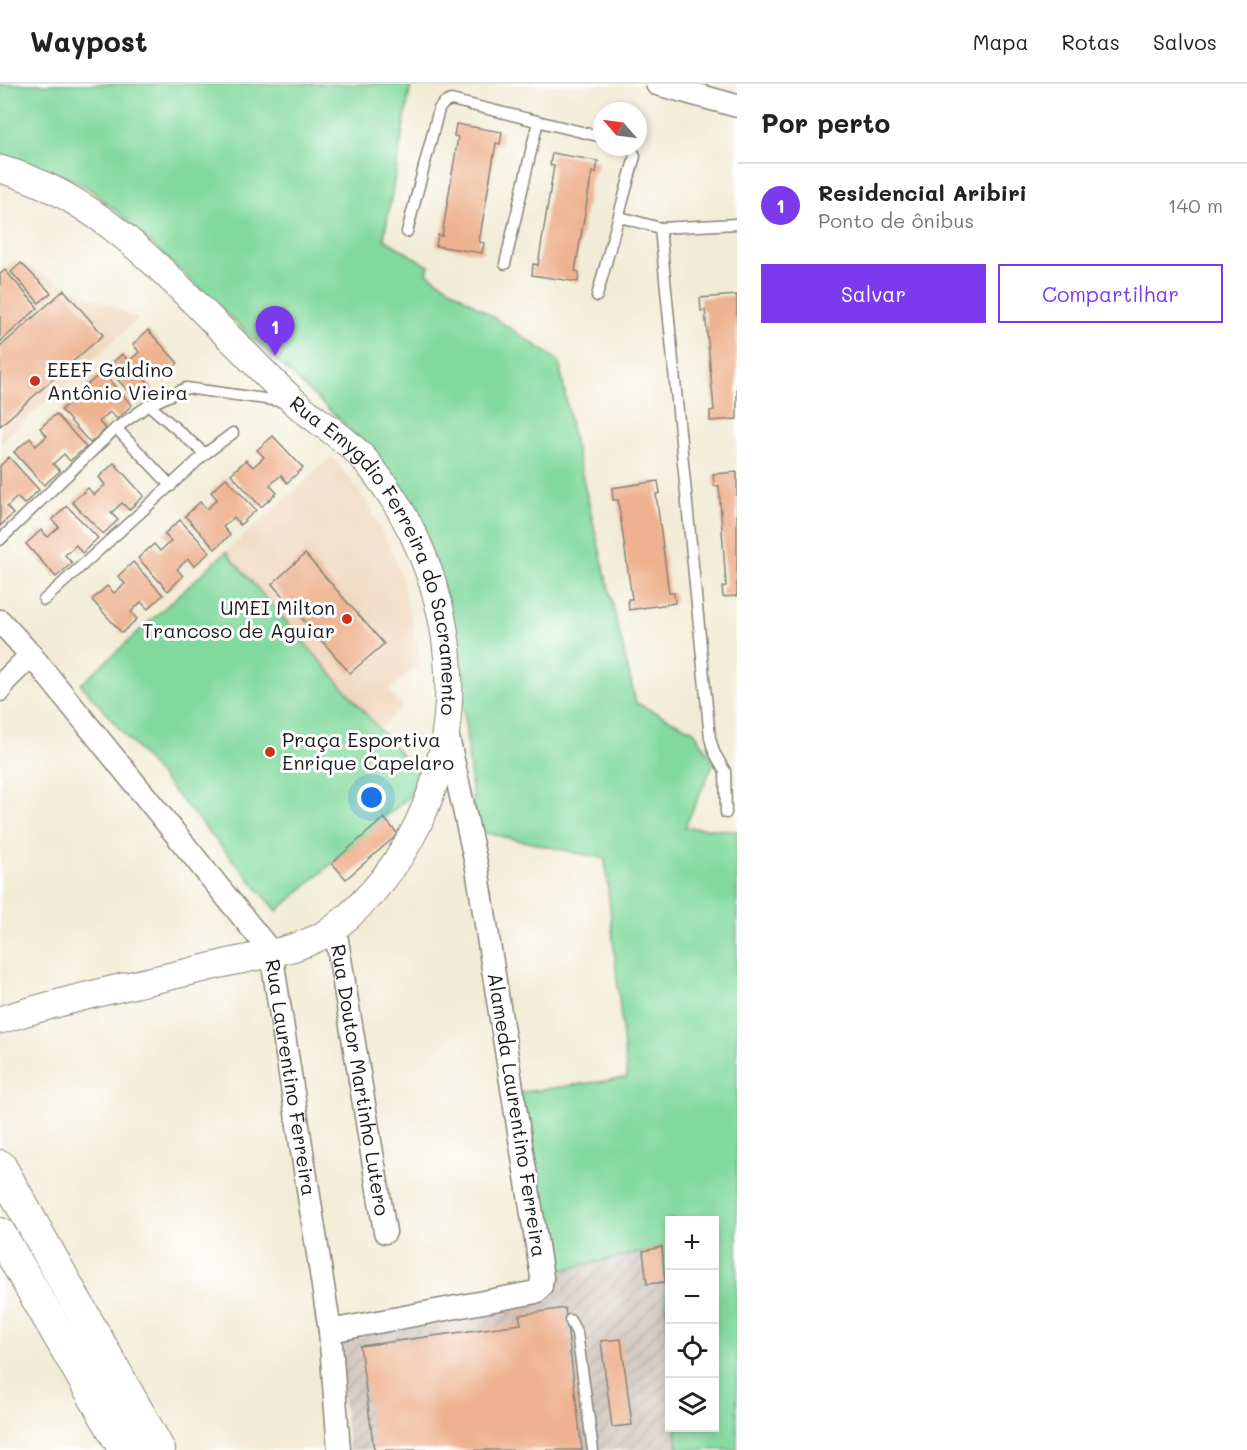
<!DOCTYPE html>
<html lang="pt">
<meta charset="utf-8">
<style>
body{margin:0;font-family:Mali,sans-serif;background:#f2f2f2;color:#202124}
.controls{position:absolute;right:18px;bottom:18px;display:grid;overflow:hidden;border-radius:0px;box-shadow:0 3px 9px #0003}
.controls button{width:54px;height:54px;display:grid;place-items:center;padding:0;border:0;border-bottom:2px solid #e0e0e0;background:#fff;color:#202124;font:30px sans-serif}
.compass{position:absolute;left:593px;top:18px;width:54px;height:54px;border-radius:50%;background:#fff;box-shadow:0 3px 9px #0003;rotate:298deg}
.you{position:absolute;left:372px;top:714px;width:21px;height:21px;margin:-15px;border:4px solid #fff;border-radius:50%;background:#1a73e8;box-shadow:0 0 0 9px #1a73e833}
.badge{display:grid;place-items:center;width:39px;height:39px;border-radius:50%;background:#7c3aed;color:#fff;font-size:20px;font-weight:700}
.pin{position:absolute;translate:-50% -50px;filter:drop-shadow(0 2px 3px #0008)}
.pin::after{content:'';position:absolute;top:32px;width:21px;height:18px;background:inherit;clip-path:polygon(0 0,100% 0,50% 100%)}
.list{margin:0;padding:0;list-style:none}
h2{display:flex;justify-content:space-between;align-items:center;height:78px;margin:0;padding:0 24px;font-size:26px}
h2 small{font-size:20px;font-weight:400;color:#757577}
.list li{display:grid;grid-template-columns:39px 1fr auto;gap:18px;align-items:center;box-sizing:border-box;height:84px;padding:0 24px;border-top:2px solid #e0e0e0}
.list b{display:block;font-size:22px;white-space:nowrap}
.list p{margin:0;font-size:20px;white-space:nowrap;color:#757577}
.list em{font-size:20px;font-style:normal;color:#757577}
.actions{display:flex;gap:12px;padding:18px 24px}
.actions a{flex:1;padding:14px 0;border:2px solid #7c3aed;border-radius:0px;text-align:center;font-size:21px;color:#7c3aed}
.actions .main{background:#7c3aed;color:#fff}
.icon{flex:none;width:33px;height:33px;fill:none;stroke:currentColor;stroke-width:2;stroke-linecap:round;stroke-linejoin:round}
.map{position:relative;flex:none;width:737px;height:1366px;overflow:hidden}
header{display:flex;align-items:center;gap:36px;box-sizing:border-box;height:84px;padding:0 30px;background:#fff;border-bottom:2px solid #e0e0e0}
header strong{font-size:28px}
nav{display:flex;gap:33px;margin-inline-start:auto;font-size:21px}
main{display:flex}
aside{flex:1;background:#fff}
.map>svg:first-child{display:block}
.built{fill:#f0d6bc}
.industrial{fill:url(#industrial-furrows)}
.grass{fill:#82d99e;stroke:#4f7a5d;stroke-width:1.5}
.building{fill:#eeb290}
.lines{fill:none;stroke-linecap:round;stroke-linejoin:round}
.service-casing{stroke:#878479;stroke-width:13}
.minor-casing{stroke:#878479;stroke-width:25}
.tertiary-casing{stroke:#878479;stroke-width:29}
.secondary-casing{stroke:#878479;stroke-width:34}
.service{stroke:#fff;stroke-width:10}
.minor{stroke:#fff;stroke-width:22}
.tertiary{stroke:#fff;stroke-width:27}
.secondary{stroke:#fff;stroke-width:32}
.poi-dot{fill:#c8321e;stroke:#fff;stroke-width:2}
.labels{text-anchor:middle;stroke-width:6;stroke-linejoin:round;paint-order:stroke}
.poi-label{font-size:20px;fill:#1c1c1c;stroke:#fff;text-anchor:start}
.street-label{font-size:20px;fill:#1c1c1c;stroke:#fff}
</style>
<header>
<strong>Waypost</strong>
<nav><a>Mapa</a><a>Rotas</a><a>Salvos</a></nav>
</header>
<main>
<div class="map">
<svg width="737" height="1366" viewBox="0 0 737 1366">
<defs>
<pattern id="industrial-furrows" width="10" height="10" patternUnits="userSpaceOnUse" patternTransform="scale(1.5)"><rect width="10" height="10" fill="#cec2b9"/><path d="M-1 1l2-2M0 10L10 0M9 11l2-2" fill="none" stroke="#b0a69e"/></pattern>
</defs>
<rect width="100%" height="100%" fill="#fff"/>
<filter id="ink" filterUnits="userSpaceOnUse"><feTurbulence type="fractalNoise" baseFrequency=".0167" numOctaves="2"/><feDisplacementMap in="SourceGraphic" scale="12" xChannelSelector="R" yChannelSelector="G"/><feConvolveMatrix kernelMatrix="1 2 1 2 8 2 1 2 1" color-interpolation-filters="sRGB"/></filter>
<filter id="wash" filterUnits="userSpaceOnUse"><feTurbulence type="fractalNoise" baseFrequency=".008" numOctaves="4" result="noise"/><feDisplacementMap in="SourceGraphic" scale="24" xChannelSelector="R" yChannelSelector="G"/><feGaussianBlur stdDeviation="1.35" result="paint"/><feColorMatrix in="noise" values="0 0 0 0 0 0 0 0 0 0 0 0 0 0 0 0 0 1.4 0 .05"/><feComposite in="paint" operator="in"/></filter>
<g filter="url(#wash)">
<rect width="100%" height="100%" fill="#f2ecd6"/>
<g class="built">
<path d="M13,176L138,235L0,359V188Z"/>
<path d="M332,372L366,416L391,466L401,492L421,578L389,607L403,623L379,645L226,468Z"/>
</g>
<path class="industrial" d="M662,1163L669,1256L670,1344H676L678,1366H349L336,1259L549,1207V1189Z"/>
<g class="grass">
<path d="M0,0H411L384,155L429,182L427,189L559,277L573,353L636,619L694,647L714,678L685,743L737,747V1366H678L676,1344H714V1136H670L669,1256L662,1163L549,1189L516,1009L627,994L605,775L476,747L457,559L424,443L392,392L356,351L122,132L87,103L65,92L0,71Z"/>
<path d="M226,468L420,692L410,712L277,827L81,600Z"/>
</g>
<g id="blocks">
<g class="building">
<path d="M456,40L502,48L500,60L496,59L479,158L484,159L482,169L436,162L438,151L442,152L458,53L454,52Z"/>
<path d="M552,69L598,77L596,89L592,88L575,187L579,188L578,198L532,191L533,180L538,181L554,82L550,81Z"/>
<path d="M21,179L51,209L39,219L11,188Z"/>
<path d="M5,186L38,224L0,258V190Z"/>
<path d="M64,206L103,251L0,342V263Z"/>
<path d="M737,211V335L710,337V327L714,326L705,226L701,227L700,214Z"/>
<path d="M148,246L178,279L163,293L156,285L145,295L152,303L137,317L107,284L122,270L129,277L139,268L133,260Z"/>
<path d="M102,288L132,321L117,335L110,328L99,338L106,345L90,359L61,326L76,312L82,320L93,310L86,302Z"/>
<path d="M56,330L86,363L70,377L64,370L53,380L60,387L44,401L14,368L30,354L36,362L47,352L40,344Z"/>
<path d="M273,352L303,384L287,399L281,391L270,401L277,409L261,423L231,390L246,376L253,383L264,373L257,366Z"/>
<path d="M9,373L39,406L24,420L17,413L7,423L13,430L0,442V382Z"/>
<path d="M114,379L144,412L129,426L122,419L111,429L118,436L103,450L72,418L88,404L94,411L105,401L99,393Z"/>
<path d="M737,388V512L723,513L722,503L726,502L719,402H714L713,390Z"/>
<path d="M226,394L256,426L240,441L234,433L223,443L230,451L215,465L185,432L200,418L207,425L217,415L211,408Z"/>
<path d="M658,397L660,409L656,410L669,509H674L675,519L629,526L628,515H632L618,416H613L612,404Z"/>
<path d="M67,422L98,454L82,469L76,461L65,471L72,479L56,493L26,460L41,446L48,453L59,443L52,436Z"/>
<path d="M180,436L210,468L194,482L188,475L177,485L183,492L168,507L138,474L154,460L160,467L171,457L164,450Z"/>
<path d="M305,470L384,560L350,589L272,500Z"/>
<path d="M133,478L163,511L148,525L141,518L131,528L137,535L122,549L92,516L107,502L114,509L125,500L118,492Z"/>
<path d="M384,734L398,750L346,795L332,779Z"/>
<path d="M662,1163L665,1198L647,1200L643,1167Z"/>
<path d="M565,1224L582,1366H374L360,1262L521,1240L519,1231Z"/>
<path d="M621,1255L632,1341L612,1343L601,1257Z"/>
</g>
</g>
</g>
<g filter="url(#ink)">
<use href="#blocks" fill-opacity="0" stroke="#878479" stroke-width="1.5"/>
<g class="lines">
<g class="service-casing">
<g id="service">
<path d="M620,133L660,144"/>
<path d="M407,148L439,25L444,19L451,16L602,53"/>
<path d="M505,180L538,37"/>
<path d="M597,212L635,72L631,63"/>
<path d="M149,321L205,370"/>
<path d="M116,344L171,402"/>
<path d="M0,456L116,344L149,321L186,304L287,318"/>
<path d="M44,516L205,370L233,349"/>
<path d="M726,729L725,687L714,668L710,654L660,144L737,140"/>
<path d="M570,1236L577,1249L593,1366"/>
</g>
</g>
<g class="minor-casing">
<g id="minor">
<path d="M657,0L737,22"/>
<path id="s1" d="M0,537L31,571L271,868L330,1247L339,1366"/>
<path d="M0,606L3,599L31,571"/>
<path id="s2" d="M335,844L385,1148"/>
<path d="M330,1247L536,1208L541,1202L542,1193L477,784L447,649"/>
</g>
</g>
<g class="tertiary-casing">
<g id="tertiary">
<path id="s3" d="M0,85C99,112 165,190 235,259C256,280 276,302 298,321C319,339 347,355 365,376C481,514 481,724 337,842C307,866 259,871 222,880C148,898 73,913 0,936"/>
</g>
</g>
<g class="secondary-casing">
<g id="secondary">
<path d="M0,1082L159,1366"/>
<path d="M0,1150L125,1366"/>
</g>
</g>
<use href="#service" class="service"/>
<use href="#minor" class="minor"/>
<use href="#tertiary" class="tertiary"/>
<use href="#secondary" class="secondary"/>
</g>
</g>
<g class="poi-dot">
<circle cx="35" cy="297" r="6"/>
<circle cx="347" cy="535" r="6"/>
<circle cx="270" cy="668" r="6"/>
</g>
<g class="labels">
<g class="poi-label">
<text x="47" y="293">EEEF Galdino<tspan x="47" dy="23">Antônio Vieira</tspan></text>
<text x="335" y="531" text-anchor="end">UMEI Milton<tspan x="335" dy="23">Trancoso de Aguiar</tspan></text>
<text x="282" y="663">Praça Esportiva<tspan x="282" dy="23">Enrique Capelaro</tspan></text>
</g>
<g class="street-label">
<text dy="7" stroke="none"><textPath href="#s3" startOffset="562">Rua Emygdio Ferreira do Sacramento</textPath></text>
<text dy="7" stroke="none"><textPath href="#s1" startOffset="555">Rua Laurentino Ferreira</textPath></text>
<text dy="7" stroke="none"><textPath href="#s2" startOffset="154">Rua Doutor Martinho Lutero</textPath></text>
<text transform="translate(517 1031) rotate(81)" y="7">Alameda Laurentino Ferreira</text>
</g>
</g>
</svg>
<div class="controls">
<button>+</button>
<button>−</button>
<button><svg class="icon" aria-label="locate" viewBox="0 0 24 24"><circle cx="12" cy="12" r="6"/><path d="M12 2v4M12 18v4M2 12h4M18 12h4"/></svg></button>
<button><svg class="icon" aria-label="layers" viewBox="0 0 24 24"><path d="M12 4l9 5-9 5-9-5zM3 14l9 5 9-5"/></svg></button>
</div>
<svg class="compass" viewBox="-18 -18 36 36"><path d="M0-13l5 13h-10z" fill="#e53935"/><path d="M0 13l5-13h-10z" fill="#757577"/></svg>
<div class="you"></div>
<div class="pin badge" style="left:275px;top:272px">1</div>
</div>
<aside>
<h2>Por perto<small></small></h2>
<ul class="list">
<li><span class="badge">1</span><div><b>Residencial Aribiri</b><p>Ponto de ônibus</p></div><em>140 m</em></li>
</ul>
<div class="actions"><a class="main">Salvar</a><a>Compartilhar</a></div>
</aside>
</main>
